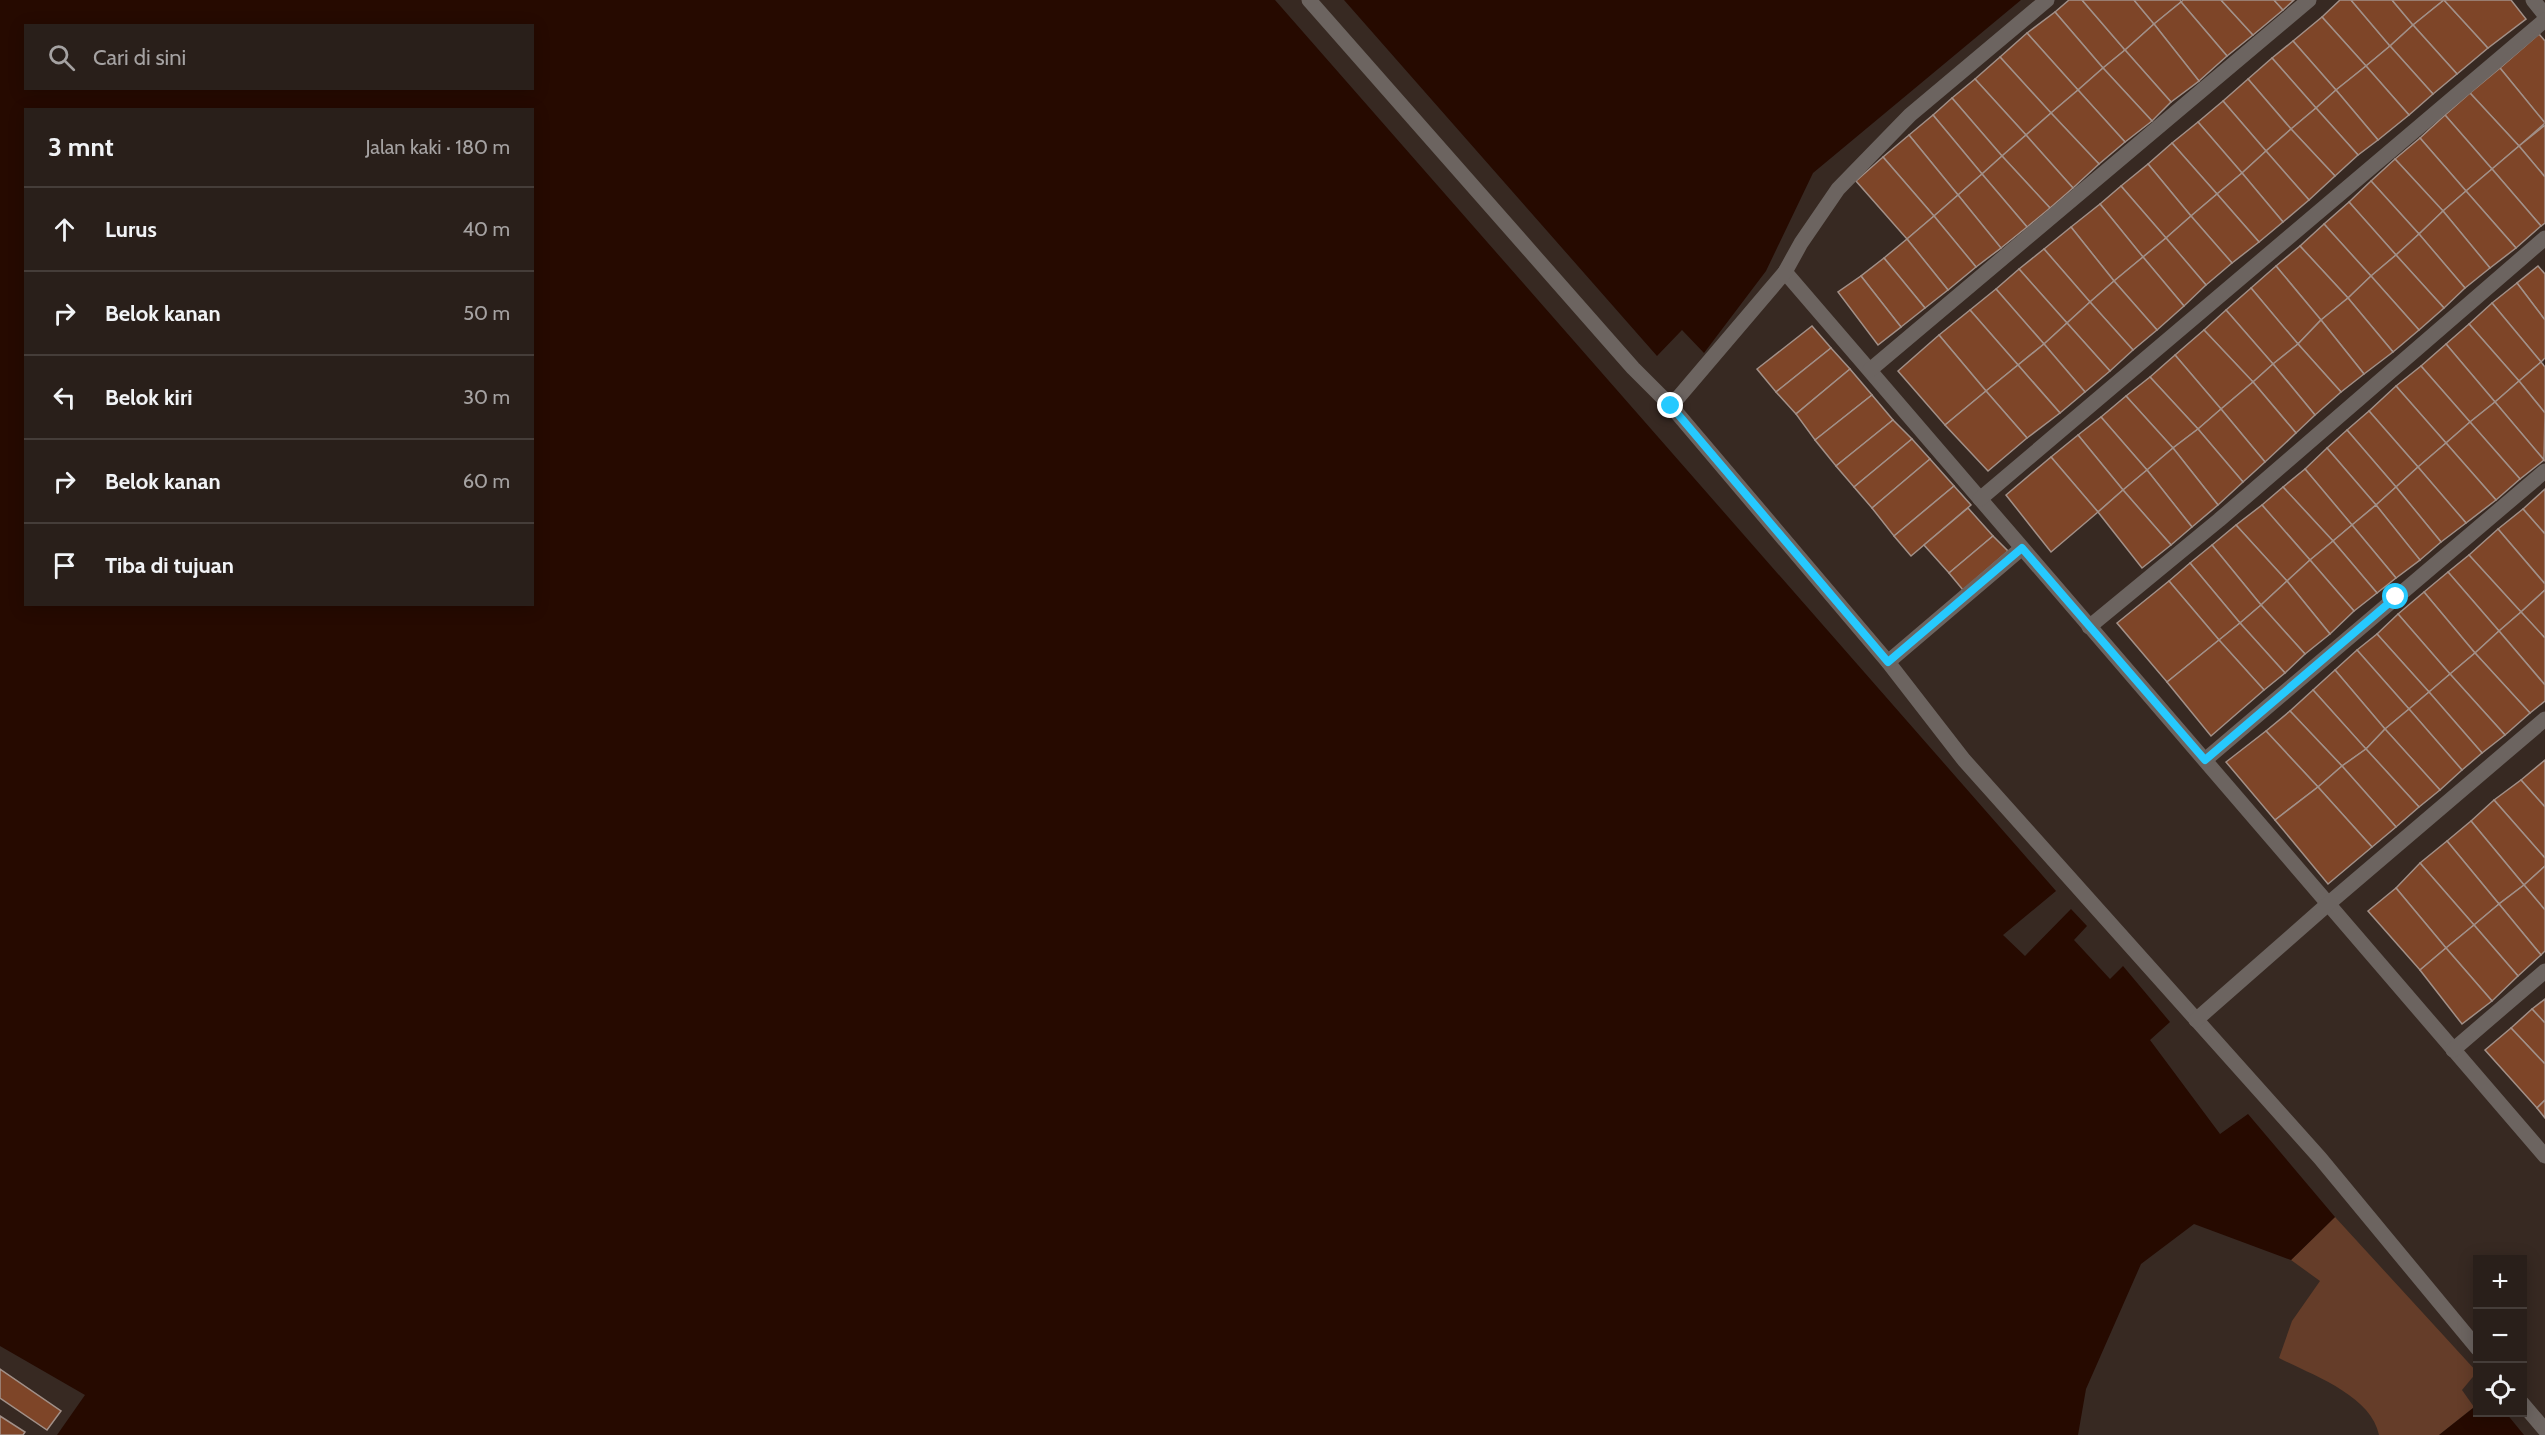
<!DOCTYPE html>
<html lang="id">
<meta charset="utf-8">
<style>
body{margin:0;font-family:Cabin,sans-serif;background:#312723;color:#f1f3f6}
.controls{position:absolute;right:18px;bottom:18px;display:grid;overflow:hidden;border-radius:0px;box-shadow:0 3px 15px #0003}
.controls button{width:54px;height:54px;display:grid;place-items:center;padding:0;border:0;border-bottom:2px solid #453d39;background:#291f1a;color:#f1f3f6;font:30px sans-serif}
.stop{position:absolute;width:18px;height:18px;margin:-14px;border:4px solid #26c9fe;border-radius:50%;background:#fff}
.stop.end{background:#26c9fe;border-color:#fff;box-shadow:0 2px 6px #0008}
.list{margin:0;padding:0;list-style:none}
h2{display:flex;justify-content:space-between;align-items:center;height:78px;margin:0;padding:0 24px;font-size:26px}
h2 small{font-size:20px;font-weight:400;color:#a5a2a2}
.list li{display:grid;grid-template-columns:39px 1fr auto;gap:18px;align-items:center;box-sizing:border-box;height:84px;padding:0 24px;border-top:2px solid #453d39}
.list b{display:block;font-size:22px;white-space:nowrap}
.list em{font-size:20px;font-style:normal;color:#a5a2a2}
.icon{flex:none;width:33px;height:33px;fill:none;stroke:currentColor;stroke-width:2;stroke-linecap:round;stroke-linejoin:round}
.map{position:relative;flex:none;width:2545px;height:1435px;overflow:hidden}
.search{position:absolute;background:#291f1a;box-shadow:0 3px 15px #0003;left:24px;top:24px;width:510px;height:66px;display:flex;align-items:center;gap:15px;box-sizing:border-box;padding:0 21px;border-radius:0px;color:#a5a2a2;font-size:22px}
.panel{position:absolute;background:#291f1a;box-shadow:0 3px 15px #0003;left:24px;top:108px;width:510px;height:498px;border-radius:0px}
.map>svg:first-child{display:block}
.green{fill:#653d29}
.water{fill:#260a00;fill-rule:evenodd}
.building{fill:#7e4528;stroke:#a29088;stroke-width:1.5}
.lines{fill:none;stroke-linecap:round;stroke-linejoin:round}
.minor{stroke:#6c6460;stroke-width:15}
.route{stroke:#26c9fe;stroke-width:8}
</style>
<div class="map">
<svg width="2545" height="1435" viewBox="0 0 2545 1435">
<rect width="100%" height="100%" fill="#372922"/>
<path class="green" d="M2335,1217L2477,1372L2462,1390L2474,1407L2439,1435H2379C2371,1395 2312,1375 2279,1358L2292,1321L2320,1281L2291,1260Z"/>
<g class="water">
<path d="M0,0H1275L2056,891L2003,935L2025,956L2071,909L2087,926L2074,940L2110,979L2123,966L2170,1022L2150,1040L2220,1134L2248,1114L2335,1217L2291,1260L2194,1224L2141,1264L2086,1389L2078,1435H57L85,1395L0,1346ZM26,26H532V88H26ZM26,110H532V604H26Z"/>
<path d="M1344,0H2021L1813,173L1766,271L1704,353L1682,330L1657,356Z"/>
<path d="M2477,1405L2478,1412L2506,1413L2524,1435H2439Z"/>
</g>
<g class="building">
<path d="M2069,0H2082L2125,50L2103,68L2055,12Z"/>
<path d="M2082,0H2134L2154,24L2125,50Z"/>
<path d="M2134,0H2180L2181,2L2154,24Z"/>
<path d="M2183,0H2221L2253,35L2227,56L2181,2Z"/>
<path d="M2221,0H2274L2283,10L2253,35Z"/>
<path d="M2274,0H2294L2283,10Z"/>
<path d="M2340,0H2351L2390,46L2366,66L2322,17Z"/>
<path d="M2351,0H2392L2413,25L2390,46Z"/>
<path d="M2392,0H2444L2413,25Z"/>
<path d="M2444,0L2488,48L2457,74L2413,25Z"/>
<path d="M2444,0H2511L2526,19L2488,48Z"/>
<path d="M2181,2L2227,56L2199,81L2154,24Z"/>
<path d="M2055,12L2103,68L2078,90L2027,33Z"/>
<path d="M2322,17L2366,66L2336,90L2293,41Z"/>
<path d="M2154,24L2199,81L2171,102L2125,50Z"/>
<path d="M2413,25L2457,74L2433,94L2390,46Z"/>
<path d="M2027,33L2078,90L2051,113L2000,57Z"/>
<path d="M2539,34L2545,41V123L2500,68Z"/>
<path d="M2293,41L2336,90L2316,108L2272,58Z"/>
<path d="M2390,46L2433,94L2409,115L2366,66Z"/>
<path d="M2125,50L2171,102L2152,121L2103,68Z"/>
<path d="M2000,57L2051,113L2026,135L1975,79Z"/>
<path d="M2272,58L2316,108L2291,129L2248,79Z"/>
<path d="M2366,66L2409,115L2378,140L2336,90Z"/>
<path d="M2103,68L2152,121L2125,142L2078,90Z"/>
<path d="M2500,68L2545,123L2519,146L2470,93Z"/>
<path d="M1975,79L2026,135L2002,156L1952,98Z"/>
<path d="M2248,79L2291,129L2266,151L2223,101Z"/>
<path d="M2078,90L2125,142L2099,164L2051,113Z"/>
<path d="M2336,90L2378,140L2358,155L2316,108Z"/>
<path d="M2470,93L2519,146L2492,169L2445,115Z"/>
<path d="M1952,98L2002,156L1982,174L1933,115Z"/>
<path d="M2223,101L2266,151L2242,173L2198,122Z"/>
<path d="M2316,108L2358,155L2335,176L2291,129Z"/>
<path d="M2051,113L2099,164L2073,188L2026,135Z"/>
<path d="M1933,115L1982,174L1958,195L1909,135Z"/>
<path d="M2445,115L2492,169L2466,191L2420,138Z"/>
<path d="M2198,122L2242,173L2217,194L2172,143Z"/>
<path d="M2545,125V177L2519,146Z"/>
<path d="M2291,129L2335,176L2309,200L2266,151Z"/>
<path d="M1909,135L1958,195L1934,216L1883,157Z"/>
<path d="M2026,135L2073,188L2050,208L2002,156Z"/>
<path d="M2420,138L2466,191L2443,211L2395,159Z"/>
<path d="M2172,143L2217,194L2191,216L2148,164Z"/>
<path d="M2519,146L2545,177V223L2541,226L2492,169Z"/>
<path d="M2266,151L2309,200L2283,222L2242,173Z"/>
<path d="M2002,156L2050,208L2027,227L1982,174Z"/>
<path d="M1883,157L1934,216L1907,239L1856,181Z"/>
<path d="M2395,159L2443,211L2419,234L2371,181Z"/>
<path d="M2148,164L2191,216L2166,238L2121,186Z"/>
<path d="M2492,169L2541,226L2516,248L2466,191Z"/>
<path d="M2242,173L2283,222L2259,242L2217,194Z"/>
<path d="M1982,174L2027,227L2001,248L1958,195Z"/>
<path d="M2371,181L2419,234L2396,255L2349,202Z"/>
<path d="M2121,186L2166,238L2143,257L2100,204Z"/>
<path d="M2466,191L2516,248L2490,268L2443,211Z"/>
<path d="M2217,194L2259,242L2232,263L2191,216Z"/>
<path d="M1958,195L2001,248L1976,267L1934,216Z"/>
<path d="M2349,202L2396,255L2371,276L2324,224Z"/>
<path d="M2100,204L2143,257L2114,281L2071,227Z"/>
<path d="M2443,211L2490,268L2465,288L2419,234Z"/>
<path d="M1934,216L1976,267L1948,290L1907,239Z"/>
<path d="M2191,216L2232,263L2206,285L2166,238Z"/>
<path d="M2324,224L2371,276L2348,298L2300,246Z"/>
<path d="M2071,227L2114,281L2090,302L2044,249Z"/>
<path d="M2419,234L2465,288L2444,308L2396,255Z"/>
<path d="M2166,238L2206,285L2184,306L2143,257Z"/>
<path d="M1907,239L1948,290L1925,308L1884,258Z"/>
<path d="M2300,246L2348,298L2321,320L2276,266Z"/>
<path d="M2044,249L2090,302L2067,323L2019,269Z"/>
<path d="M2396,255L2444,308L2419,330L2371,276Z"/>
<path d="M2143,257L2184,306L2157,330L2114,281Z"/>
<path d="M1884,258L1925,308L1901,327L1861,276Z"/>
<path d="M2276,266L2321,320L2298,344L2251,288Z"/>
<path d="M2538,266L2545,274V320L2517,283Z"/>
<path d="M2019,269L2067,323L2044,344L1996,289Z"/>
<path d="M1861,276L1901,327L1878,345L1838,292Z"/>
<path d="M2371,276L2419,330L2393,352L2348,298Z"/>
<path d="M2114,281L2157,330L2133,350L2090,302Z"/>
<path d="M2517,283L2545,320V358L2541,362L2492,303Z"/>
<path d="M2251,288L2298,344L2273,364L2226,310Z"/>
<path d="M1996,289L2044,344L2018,365L1970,310Z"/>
<path d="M2348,298L2393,352L2364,374L2321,320Z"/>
<path d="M2090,302L2133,350L2110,371L2067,323Z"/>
<path d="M2492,303L2541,362L2519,381L2469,324Z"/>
<path d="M1970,310L2018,365L1986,391L1939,335Z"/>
<path d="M2226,310L2273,364L2253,382L2204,330Z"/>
<path d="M2321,320L2364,374L2341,392L2298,344Z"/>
<path d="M2067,323L2110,371L2085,392L2044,344Z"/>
<path d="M2469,324L2519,381L2495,402L2446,344Z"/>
<path d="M1812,326L1831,348L1776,392L1757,369Z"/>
<path d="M2204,330L2253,382L2221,409L2175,355Z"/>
<path d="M1939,335L1986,391L1945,425L1898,371Z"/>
<path d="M2044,344L2085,392L2060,413L2018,365Z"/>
<path d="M2298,344L2341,392L2315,415L2273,364Z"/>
<path d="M2446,344L2495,402L2470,422L2421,366Z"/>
<path d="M1831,348L1850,369L1796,414L1776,392Z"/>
<path d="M2175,355L2221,409L2198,429L2150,377Z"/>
<path d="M2541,362L2545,367V413L2519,381Z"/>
<path d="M2273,364L2315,415L2296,433L2253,382Z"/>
<path d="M2018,365L2060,413L2027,438L1986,391Z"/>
<path d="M2421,366L2470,422L2446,443L2396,386Z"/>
<path d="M1850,369L1872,395L1815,440L1796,414Z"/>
<path d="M2150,377L2198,429L2173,448L2126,396Z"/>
<path d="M2519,381L2545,413L2544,460L2495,402Z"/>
<path d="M2253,382L2296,433L2265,462L2221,409Z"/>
<path d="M2396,386L2446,443L2418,467L2369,411Z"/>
<path d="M1986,391L2027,438L1988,471L1945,425Z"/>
<path d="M1872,395L1893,420L1836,466L1815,440Z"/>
<path d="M2126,396L2173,448L2147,470L2101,417Z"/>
<path d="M2495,402L2544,460L2520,479L2470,422Z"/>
<path d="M2221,409L2265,462L2243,482L2198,429Z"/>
<path d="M2369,411L2418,467L2396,487L2347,430Z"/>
<path d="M2101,417L2147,470L2123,490L2078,435Z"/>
<path d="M1893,420L1912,439L1854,487L1836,466Z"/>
<path d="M2470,422L2520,479L2496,500L2446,443Z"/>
<path d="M2198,429L2243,482L2218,505L2173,448Z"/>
<path d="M2347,430L2396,487L2376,505L2327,448Z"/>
<path d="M2078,435L2123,490L2098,512L2051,457Z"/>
<path d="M1912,439L1930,459L1872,508L1854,487Z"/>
<path d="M2446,443L2496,500L2466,523L2418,467Z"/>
<path d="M2173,448L2218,505L2192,527L2147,470Z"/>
<path d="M2327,448L2376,505L2352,525L2305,469Z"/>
<path d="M2051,457L2098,512L2051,552L2006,495Z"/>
<path d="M1930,459L1954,486L1894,536L1872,508Z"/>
<path d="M2418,467L2466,523L2441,542L2396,487Z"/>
<path d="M2305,469L2352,525L2333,541L2283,487Z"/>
<path d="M2147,470L2192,527L2171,545L2123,490Z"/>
<path d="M1954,486L1971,505L1911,556L1894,536Z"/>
<path d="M2283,487L2333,541L2310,560L2262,505Z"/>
<path d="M2396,487L2441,542L2420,560L2376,505Z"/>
<path d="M2545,489V534L2523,509Z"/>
<path d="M2123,490L2171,545L2142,568L2098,512Z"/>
<path d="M2262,505L2310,560L2287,581L2236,525Z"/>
<path d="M2376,505L2420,560L2396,578L2352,525Z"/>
<path d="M1968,508L1993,536L1949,573L1924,545Z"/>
<path d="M2523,509L2545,534V584L2498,529Z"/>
<path d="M2236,525L2287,581L2261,605L2212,545Z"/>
<path d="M2352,525L2396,578L2377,593L2333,541Z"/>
<path d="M2498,529L2545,584V590L2521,612L2469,555Z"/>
<path d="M1993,536L2008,551L1963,590L1949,573Z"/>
<path d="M2333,541L2377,593L2354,611L2310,560Z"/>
<path d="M2212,545L2261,605L2240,623L2190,563Z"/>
<path d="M2469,555L2521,612L2499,631L2448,572Z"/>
<path d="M2310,560L2354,611L2330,634L2287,581Z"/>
<path d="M2190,563L2240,623L2219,640L2169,581Z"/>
<path d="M2448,572L2499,631L2475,653L2424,592Z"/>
<path d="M2169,581L2219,640L2167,682L2117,623Z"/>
<path d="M2287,581L2330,634L2305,654L2261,605Z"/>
<path d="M2545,590V638L2521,612Z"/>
<path d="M2424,592L2475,653L2450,674L2398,614Z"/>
<path d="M2261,605L2305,654L2285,673L2240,623Z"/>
<path d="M2521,612L2545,638V685L2499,631Z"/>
<path d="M2398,614L2450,674L2429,692L2377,634Z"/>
<path d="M2240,623L2285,673L2264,690L2219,640Z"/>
<path d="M2499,631L2545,685V701L2530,713L2475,653Z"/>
<path d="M2377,634L2429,692L2409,709L2357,650Z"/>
<path d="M2219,640L2264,690L2211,736L2167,682Z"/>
<path d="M2357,650L2409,709L2385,729L2335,670Z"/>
<path d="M2475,653L2530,713L2505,735L2450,674Z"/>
<path d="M2335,670L2385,729L2366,749L2313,690Z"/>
<path d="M2450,674L2505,735L2482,753L2429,692Z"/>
<path d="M2313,690L2366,749L2342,766L2290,711Z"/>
<path d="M2429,692L2482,753L2462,770L2409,709Z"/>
<path d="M2409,709L2462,770L2440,790L2385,729Z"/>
<path d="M2290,711L2342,766L2318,787L2266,731Z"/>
<path d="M2385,729L2440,790L2419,807L2366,749Z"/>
<path d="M2266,731L2318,787L2275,820L2226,762Z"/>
<path d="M2366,749L2419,807L2396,827L2342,766Z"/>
<path d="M2545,760V807L2521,780Z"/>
<path d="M2342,766L2396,827L2372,847L2318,787Z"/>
<path d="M2521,780L2545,807V858L2494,800Z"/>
<path d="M2318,787L2372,847L2328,884L2275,820Z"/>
<path d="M2494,800L2545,858V866L2524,885L2471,821Z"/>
<path d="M2471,821L2524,885L2499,904L2447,841Z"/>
<path d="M2447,841L2499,904L2474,925L2420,863Z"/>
<path d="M2420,863L2474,925L2446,948L2396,888Z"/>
<path d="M2545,866V910L2524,885Z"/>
<path d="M2524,885L2545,910V951L2541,955L2499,904Z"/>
<path d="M2396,888L2446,948L2420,970L2368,911Z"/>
<path d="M2499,904L2541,955L2518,976L2474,925Z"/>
<path d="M2474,925L2518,976L2492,1001L2446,948Z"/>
<path d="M2446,948L2492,1001L2462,1024L2420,970Z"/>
<path d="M2545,999V1023L2532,1009Z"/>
<path d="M2532,1009L2545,1023V1064L2511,1028Z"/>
<path d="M2511,1028L2545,1064V1100L2537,1108L2485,1050Z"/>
<path d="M2545,1100V1118L2537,1108Z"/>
<path d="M0,1369L61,1411L47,1430L0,1398Z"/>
<path d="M0,1416L25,1432L23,1435H0Z"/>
</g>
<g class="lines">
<g class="minor">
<path d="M1309,0L1633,368L1671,406L1888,662L1964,760L2320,1158L2478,1349"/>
<path d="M2533,0L2545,15"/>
<path d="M1785,272L2545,1156"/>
<path d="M1870,370L2309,0"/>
<path d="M1671,406L1785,272L1801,243L1838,189L1910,115L2047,0"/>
<path d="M1980,499L2545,20"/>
<path d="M2089,627L2219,520L2545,238"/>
<path d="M1888,662L2022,548"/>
<path d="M2205,760L2545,471"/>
<path d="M2196,1020L2328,904L2545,719"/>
<path d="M2453,1050L2545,971"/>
<path d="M2522,1403L2545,1430"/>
</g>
</g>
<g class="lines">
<path class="route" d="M1671,406L1888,662L2022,548L2205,760L2396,597"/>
</g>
</svg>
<div class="controls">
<button>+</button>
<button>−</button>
<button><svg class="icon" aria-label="locate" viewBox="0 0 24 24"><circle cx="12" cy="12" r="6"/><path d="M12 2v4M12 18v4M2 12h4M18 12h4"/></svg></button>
</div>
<div class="stop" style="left:2396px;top:597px"></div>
<div class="stop end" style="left:1671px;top:406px"></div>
<div class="search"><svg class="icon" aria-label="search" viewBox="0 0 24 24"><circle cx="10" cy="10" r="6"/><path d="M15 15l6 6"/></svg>Cari di sini</div>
<section class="panel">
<h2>3 mnt<small>Jalan kaki · 180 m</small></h2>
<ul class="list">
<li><svg class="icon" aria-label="ahead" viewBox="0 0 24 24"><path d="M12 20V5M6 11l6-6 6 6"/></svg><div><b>Lurus</b></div><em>40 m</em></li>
<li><svg class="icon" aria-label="right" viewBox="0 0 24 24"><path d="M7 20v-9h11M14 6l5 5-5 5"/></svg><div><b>Belok kanan</b></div><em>50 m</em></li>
<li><svg class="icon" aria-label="left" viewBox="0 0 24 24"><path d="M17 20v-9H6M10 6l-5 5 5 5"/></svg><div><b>Belok kiri</b></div><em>30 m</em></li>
<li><svg class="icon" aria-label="right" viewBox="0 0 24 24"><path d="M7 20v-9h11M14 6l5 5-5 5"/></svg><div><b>Belok kanan</b></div><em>60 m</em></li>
<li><svg class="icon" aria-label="arrive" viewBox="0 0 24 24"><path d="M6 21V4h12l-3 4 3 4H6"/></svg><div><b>Tiba di tujuan</b></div></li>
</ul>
</section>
</div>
